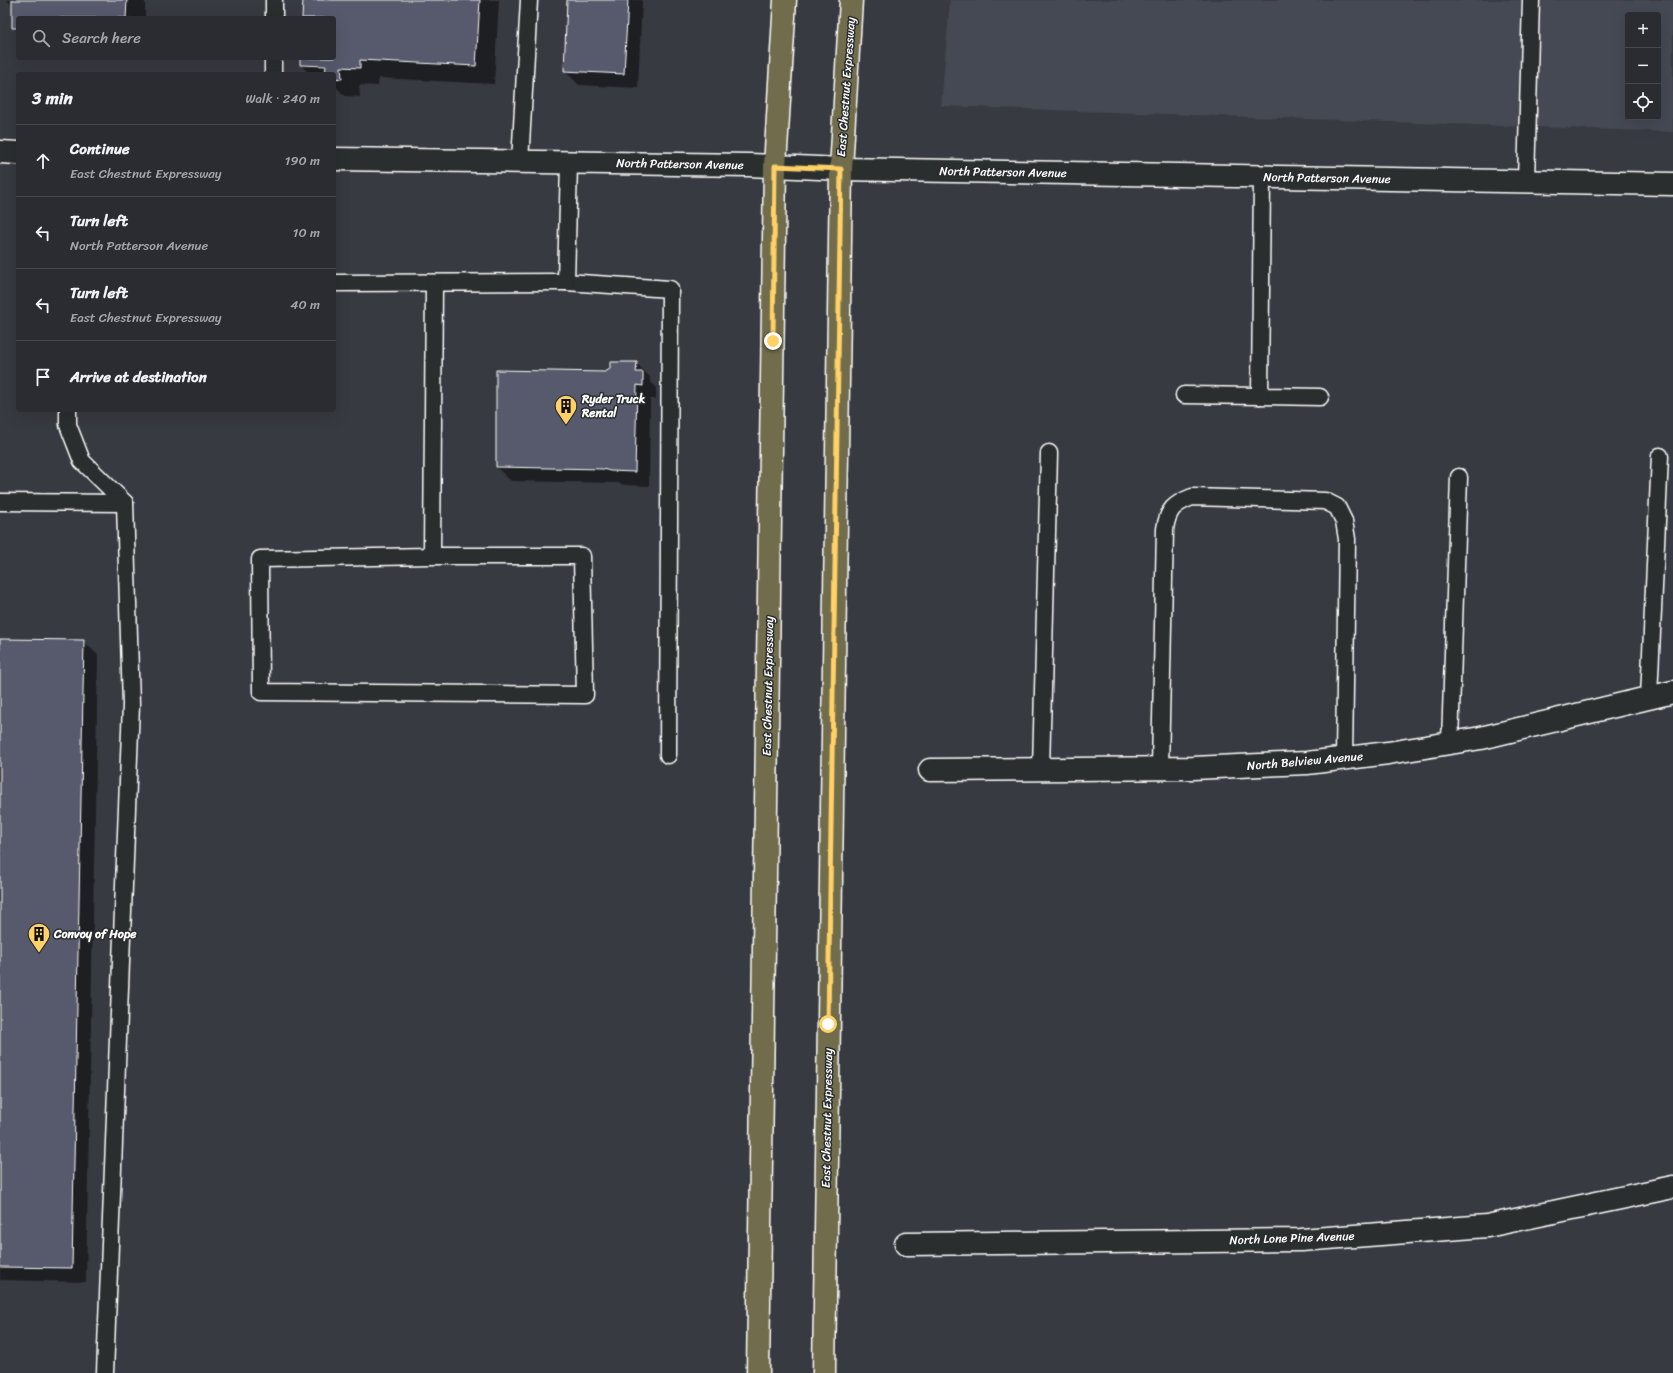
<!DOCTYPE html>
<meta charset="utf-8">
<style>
body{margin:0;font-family:Sriracha,sans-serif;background:#36383d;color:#f1f3f6}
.controls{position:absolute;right:12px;top:12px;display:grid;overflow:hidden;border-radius:4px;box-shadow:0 4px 16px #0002}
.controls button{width:36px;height:36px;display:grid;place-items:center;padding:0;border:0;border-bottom:1px solid #46484d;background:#2a2c31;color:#f1f3f6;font:20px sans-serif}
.stop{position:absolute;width:12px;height:12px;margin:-9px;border:3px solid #ffd166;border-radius:50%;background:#fff}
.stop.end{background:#ffd166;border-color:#fff;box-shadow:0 1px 4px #0008}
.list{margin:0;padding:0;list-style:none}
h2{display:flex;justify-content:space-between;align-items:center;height:52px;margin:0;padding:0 16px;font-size:17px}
h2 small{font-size:13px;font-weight:400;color:#a5a7ab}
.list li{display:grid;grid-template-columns:26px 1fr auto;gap:12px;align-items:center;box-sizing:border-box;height:72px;padding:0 16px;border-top:1px solid #46484d}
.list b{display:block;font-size:15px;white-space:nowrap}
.list p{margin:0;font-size:13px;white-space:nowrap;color:#a5a7ab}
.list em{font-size:13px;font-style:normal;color:#a5a7ab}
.icon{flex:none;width:22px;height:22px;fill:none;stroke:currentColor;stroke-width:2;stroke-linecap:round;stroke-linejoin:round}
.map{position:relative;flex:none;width:1673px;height:1373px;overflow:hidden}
.search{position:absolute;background:#2a2c31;box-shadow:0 4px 16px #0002;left:16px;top:16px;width:320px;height:44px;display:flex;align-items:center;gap:10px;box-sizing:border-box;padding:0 14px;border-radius:4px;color:#a5a7ab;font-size:15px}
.panel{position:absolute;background:#2a2c31;box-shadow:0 4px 16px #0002;left:16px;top:72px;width:320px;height:340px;border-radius:4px}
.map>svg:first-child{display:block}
.built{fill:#454852;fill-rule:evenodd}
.shadow{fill:#0007}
.building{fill:#575a6c;stroke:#fff}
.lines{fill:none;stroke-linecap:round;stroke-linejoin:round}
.service-casing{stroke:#fff;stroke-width:19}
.minor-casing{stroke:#fff;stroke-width:25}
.primary-casing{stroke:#fff;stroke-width:25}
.service{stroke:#2a2d2e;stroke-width:16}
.minor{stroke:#2a2d2e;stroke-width:22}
.primary{stroke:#716c4b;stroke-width:22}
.route{stroke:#ffd166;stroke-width:5}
.labels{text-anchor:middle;stroke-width:3;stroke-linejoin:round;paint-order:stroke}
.street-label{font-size:12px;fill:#fff;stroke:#2a2d2e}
.poi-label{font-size:12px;font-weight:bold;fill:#fff;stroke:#2a2d2e;text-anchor:start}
</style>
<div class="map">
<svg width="1673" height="1373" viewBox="0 0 1673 1373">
<rect width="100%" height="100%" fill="#383a41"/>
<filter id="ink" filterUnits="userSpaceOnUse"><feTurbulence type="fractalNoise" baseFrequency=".025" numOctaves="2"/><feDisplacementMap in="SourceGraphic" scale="8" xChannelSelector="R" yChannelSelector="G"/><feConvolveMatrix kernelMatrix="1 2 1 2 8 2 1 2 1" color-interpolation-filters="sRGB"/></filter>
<g filter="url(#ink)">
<path class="built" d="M950,0H1673V132L941,106ZM1628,15H1658V117H1628Z"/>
<g class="shadow">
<path d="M7,0H145V18H18V33L13,27V6Z"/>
<path d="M304,0H499L494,84L379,78L378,86L359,85L360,97L345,96L334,85V74H310L301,65V58H334V18H303Z"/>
<path d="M568,0H642L638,88L579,85L565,71Z"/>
<path d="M636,363L650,377V381L656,387V399H650L649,486L625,485L618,483L511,481L496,467L606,373Z"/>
<path d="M0,640L83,641L98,655L86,1282L0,1280Z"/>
</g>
<g class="building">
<path d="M12,0H127L126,18H18V28H12Z"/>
<path d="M303,0H480L476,66L360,60V68L341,67L342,79L334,78V74H325L326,66L300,65V58H334V18H302Z"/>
<path d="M567,0H628L624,74L564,71Z"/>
<path d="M610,362H637L636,372H643V386L637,385L635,472L610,471L603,469L496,467V370L605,372L610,369Z"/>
<path d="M0,639L84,640L72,1268L0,1267Z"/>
</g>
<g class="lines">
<g class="service-casing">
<g id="service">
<path d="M274,18V0"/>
<path d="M273,74V58"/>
<path d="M520,162L529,0"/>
<path d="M569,163L566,282L670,289L668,755"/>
<path d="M1262,176L1260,396L1320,397"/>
<path d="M1526,181L1531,0"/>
<path d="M334,283L566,282"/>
<path d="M1184,395L1260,396"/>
<path d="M68,410V425L82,461L125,503L131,705L105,1373"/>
<path d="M0,502L125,503"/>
<path d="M432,556H582L585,695L261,692L260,559L432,556L434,283"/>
<path d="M1649,697L1660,456"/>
<path d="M1450,742L1459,477"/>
<path d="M1160,768L1165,529C1168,509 1174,504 1192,497L1325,501L1337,507L1344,521L1347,539L1344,759"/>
<path d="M1041,769L1049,453"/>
</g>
</g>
<g class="minor-casing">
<g id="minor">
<path d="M0,152L18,153"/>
<path d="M334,159L749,165L841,169L1673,184"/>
<path d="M930,770L1193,768L1307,763L1388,753L1481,738L1673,692"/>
<path d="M906,1244L1301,1240L1487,1226L1673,1187"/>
</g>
</g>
<g class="primary-casing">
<g id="primary">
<path d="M758,1373L775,166L785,0"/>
<path d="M824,1373L841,169L851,0"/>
</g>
</g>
<use href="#service" class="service"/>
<use href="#minor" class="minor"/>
<use href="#primary" class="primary"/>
</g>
</g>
<g class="lines" filter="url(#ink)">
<path class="route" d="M773,341L775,166L841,169L828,1024"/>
</g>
<defs>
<g id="building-pin" transform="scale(1.15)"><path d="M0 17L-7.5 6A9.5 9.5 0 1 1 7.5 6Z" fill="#ffd166" stroke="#2a2d2e"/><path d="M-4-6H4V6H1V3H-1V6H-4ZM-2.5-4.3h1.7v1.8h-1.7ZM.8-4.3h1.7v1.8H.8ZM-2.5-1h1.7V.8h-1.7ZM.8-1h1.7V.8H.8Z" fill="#111"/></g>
</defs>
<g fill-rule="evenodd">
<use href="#building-pin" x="566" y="406"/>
<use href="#building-pin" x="39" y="934"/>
</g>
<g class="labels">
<g class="street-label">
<text transform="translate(846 87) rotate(-86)" y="4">East Chestnut Expressway</text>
<text transform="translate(680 164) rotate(1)" y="4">North Patterson Avenue</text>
<text transform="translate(1003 172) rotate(1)" y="4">North Patterson Avenue</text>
<text transform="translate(1327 178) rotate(1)" y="4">North Patterson Avenue</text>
<text transform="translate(768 686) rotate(-89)" y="4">East Chestnut Expressway</text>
<text transform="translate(1305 761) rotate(-5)" y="4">North Belview Avenue</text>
<text transform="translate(827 1118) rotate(-89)" y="4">East Chestnut Expressway</text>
<text transform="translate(1292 1238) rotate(-2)" y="4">North Lone Pine Avenue</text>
</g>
<g class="poi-label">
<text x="582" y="403">Ryder Truck<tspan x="582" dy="14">Rental</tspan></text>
<text x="54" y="938">Convoy of Hope</text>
</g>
</g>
</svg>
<div class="controls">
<button>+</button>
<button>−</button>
<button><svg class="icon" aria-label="locate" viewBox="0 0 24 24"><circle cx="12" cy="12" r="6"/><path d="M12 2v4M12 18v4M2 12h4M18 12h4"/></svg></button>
</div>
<div class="stop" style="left:828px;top:1024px"></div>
<div class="stop end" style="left:773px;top:341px"></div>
<div class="search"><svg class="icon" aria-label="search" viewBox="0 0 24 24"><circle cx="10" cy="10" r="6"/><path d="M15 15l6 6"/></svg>Search here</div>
<section class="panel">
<h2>3 min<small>Walk · 240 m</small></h2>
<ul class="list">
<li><svg class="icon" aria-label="ahead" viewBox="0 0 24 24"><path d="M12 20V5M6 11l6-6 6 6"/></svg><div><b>Continue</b><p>East Chestnut Expressway</p></div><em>190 m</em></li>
<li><svg class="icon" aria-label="left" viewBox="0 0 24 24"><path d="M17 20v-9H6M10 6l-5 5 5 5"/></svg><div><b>Turn left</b><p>North Patterson Avenue</p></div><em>10 m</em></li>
<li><svg class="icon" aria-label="left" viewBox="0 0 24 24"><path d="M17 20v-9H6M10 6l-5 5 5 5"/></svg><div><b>Turn left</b><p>East Chestnut Expressway</p></div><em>40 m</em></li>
<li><svg class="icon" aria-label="arrive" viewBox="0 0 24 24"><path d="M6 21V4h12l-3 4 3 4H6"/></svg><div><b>Arrive at destination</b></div></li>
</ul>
</section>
</div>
